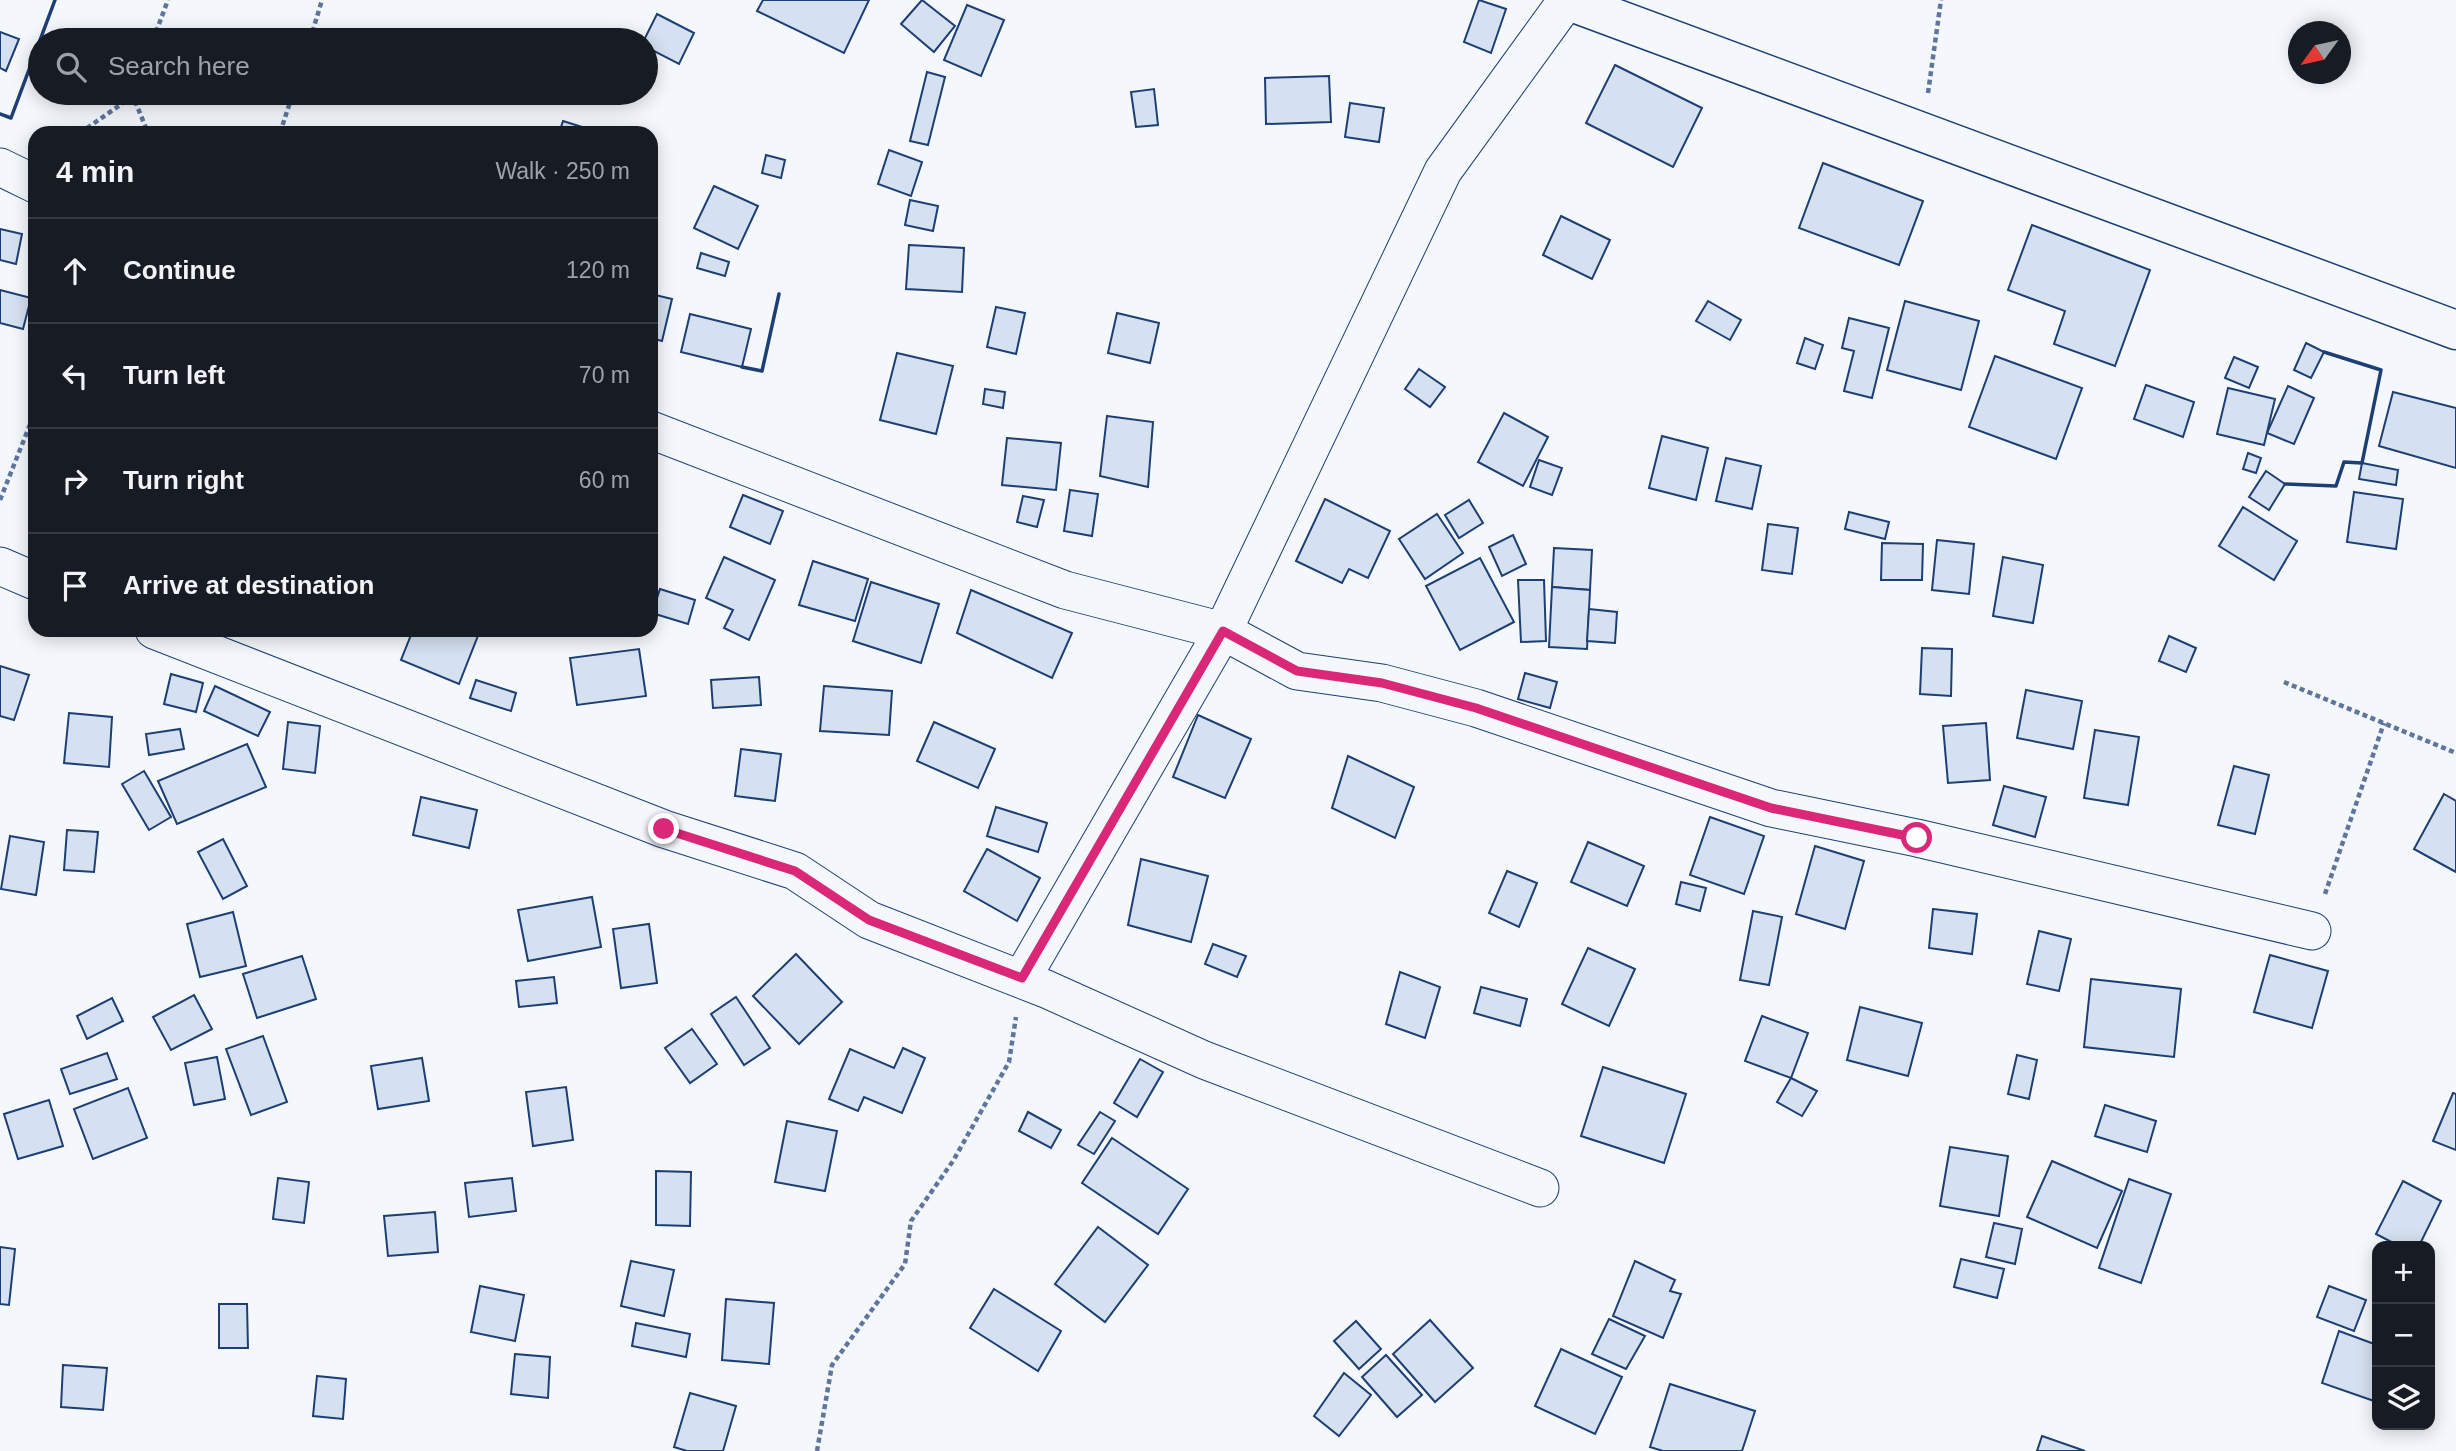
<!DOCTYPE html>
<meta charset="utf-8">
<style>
body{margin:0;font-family:Helvetica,sans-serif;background:#20242c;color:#f1f3f6}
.controls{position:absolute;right:21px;bottom:21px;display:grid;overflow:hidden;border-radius:14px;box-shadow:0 4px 18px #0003}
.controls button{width:63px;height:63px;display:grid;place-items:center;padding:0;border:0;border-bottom:2px solid #363941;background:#171b24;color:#f1f3f6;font:35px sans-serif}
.compass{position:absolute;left:2288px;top:21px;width:63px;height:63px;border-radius:50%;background:#171b24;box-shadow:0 4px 18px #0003;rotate:237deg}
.stop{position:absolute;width:21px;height:21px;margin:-16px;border:5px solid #db2777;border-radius:50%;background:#fff}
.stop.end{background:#db2777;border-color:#fff;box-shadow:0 2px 7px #0008}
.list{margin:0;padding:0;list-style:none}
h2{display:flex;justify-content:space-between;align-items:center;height:91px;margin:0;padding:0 28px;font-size:30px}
h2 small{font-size:23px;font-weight:400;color:#9ea1a6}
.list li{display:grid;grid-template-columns:46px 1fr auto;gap:21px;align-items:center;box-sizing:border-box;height:105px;padding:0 28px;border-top:2px solid #363941}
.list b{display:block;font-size:26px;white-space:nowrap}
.list em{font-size:23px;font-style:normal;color:#9ea1a6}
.icon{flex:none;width:38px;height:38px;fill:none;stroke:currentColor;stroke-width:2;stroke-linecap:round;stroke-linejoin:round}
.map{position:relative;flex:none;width:2456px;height:1451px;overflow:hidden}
.search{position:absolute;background:#171b24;box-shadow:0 4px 18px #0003;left:28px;top:28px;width:630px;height:77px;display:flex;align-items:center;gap:18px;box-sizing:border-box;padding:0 24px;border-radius:38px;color:#9ea1a6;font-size:26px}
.panel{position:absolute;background:#171b24;box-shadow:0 4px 18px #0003;left:28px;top:126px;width:630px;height:511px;border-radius:21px}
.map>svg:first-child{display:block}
.building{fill:#d5e0f0;stroke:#1d3f73;stroke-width:2}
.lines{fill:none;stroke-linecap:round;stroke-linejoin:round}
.street-casing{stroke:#1d3f73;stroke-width:39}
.primary-casing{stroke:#1d3f73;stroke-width:41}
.path{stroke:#5e769c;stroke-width:4.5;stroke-dasharray:5 3.5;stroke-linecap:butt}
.street{stroke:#f4f7fb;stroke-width:37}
.primary{stroke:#f4f7fb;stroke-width:38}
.wall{stroke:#1d3f73;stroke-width:3.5}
.route{stroke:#db2777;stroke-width:9}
</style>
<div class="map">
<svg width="2456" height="1451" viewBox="0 0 2456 1451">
<rect width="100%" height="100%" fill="#f4f7fb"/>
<g class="building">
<path d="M763,0H869L844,53L757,11Z"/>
<path d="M922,0L955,26L934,52L901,24Z"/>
<path d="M1479,0L1506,9L1491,53L1464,42Z"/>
<path d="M967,5L1004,20L981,76L944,60Z"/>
<path d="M657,14L694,33L679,64L646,47V40H644Z"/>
<path d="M0,32L19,39L6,71L0,68Z"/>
<path d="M1615,65L1702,108L1673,167L1586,123Z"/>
<path d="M927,72L945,77L928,145L910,141Z"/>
<path d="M1329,76L1331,122L1266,124L1265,78Z"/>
<path d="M1154,89L1158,125L1136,127L1131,92Z"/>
<path d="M1350,103L1384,108L1379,142L1345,137Z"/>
<path d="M563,121L601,133H559Z"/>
<path d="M889,150L922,162L911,196L878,184Z"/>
<path d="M766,155L785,160L781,178L762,173Z"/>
<path d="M1823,163L1923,201L1899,265L1799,228Z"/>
<path d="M714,186L758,206L738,249L694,228Z"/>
<path d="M910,200L938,206L933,231L905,225Z"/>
<path d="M1561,216L1610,240L1592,279L1543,255Z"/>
<path d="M2032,225L2150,270L2115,366L2054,344L2065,311L2008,290Z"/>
<path d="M0,229L22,234L16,264L0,260Z"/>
<path d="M909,245L964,248L962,292L906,289Z"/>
<path d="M701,253L729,262L725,276L697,268Z"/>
<path d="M0,290L31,298L23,329L0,323Z"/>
<path d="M651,294L672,299L662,341L651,338Z"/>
<path d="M1708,301L1741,320L1730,340L1696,321Z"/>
<path d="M1905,301L1979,321L1961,390L1887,370Z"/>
<path d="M996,307L1025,313L1016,354L987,347Z"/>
<path d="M1117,313L1159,323L1150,363L1108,353Z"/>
<path d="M690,314L751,329L742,367L681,352Z"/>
<path d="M1849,318L1889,328L1872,398L1844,391L1854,351L1842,348Z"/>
<path d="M1805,338L1823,345L1815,369L1797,363Z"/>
<path d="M2306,343L2324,352L2311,378L2294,370Z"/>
<path d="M897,353L953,366L936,434L880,420Z"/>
<path d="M1995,356L2082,388L2056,459L1969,427Z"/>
<path d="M2234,357L2258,367L2249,388L2225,378Z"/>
<path d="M1419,369L1445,387L1430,407L1405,389Z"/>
<path d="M2146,385L2194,402L2183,437L2134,419Z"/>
<path d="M2288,386L2314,398L2294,444L2267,433Z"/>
<path d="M2228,388L2275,399L2264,445L2217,434Z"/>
<path d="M985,389L1005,392L1003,408L983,404Z"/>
<path d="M2393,392L2456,408V468L2379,446Z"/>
<path d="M1504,413L1548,437L1523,486L1478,462Z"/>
<path d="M1107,416L1153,422L1148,487L1100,476Z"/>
<path d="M1662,436L1708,448L1696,500L1649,488Z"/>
<path d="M1007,438L1061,443L1056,490L1002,485Z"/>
<path d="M2248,453L2261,458L2256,473L2243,469Z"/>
<path d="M1726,458L1761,466L1752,509L1716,501Z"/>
<path d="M1539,460L1562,468L1552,495L1530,487Z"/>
<path d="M2362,463L2398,470L2396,485L2359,479Z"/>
<path d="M2266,471L2285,484L2269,510L2249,497Z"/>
<path d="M1070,490L1098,494L1092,536L1064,531Z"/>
<path d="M2354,492L2403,499L2396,549L2347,542Z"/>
<path d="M743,495L783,511L770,544L730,527Z"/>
<path d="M1023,496L1044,500L1037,527L1017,522Z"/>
<path d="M1325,499L1390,531L1368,578L1349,569L1342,583L1296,561Z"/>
<path d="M1469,500L1483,523L1459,538L1445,515Z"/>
<path d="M2243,507L2297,541L2274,580L2219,546Z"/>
<path d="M1849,512L1889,522L1885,539L1845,529Z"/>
<path d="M1437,514L1463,553L1425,579L1399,539Z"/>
<path d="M1768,524L1798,528L1792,574L1762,570Z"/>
<path d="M1513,535L1526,564L1502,576L1489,547Z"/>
<path d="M1937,540L1974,544L1969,594L1932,590Z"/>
<path d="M1882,543L1923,544L1922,580H1881Z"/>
<path d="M1554,548L1592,550L1590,590L1552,587Z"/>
<path d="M724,557L775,580L749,640L724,628L733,610L706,598Z"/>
<path d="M2003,557L2043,565L2033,623L1993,616Z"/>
<path d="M1480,558L1514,622L1460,650L1426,586Z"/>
<path d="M813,561L868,579L855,621L799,605Z"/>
<path d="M1518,580H1544L1546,641L1521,642Z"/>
<path d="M871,582L939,604L921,663L853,641Z"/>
<path d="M1552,587L1590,590L1587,649L1549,647Z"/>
<path d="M660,589L695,600L688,624L652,613Z"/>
<path d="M971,590L1072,633L1052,678L957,633Z"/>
<path d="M1589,609L1617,612L1615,643L1587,641Z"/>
<path d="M413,630H471L479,633L459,684L401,660Z"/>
<path d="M2169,636L2196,648L2186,672L2159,661Z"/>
<path d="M1922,648L1952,649L1951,696L1920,694Z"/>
<path d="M639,649L646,696L577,705L570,658Z"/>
<path d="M0,666L29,675L14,720L0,716Z"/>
<path d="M1525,673L1557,682L1550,708L1518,699Z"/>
<path d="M171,674L203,683L196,712L164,704Z"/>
<path d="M759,677L761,705L713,708L711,680Z"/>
<path d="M476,680L516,693L511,711L470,698Z"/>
<path d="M215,686L270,712L258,736L204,711Z"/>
<path d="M824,686L892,691L889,735L820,731Z"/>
<path d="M2026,690L2082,701L2073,749L2017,738Z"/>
<path d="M69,713L112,717L109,767L64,763Z"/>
<path d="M1198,715L1251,739L1225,798L1173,777Z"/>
<path d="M288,722L320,726L315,773L283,769Z"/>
<path d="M934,722L995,749L978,788L917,761Z"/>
<path d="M1986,723L1990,780L1948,783L1943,726Z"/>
<path d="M180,729L184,749L149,755L146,734Z"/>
<path d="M2095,730L2139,737L2128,805L2084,798Z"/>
<path d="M247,744L266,787L177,824L158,781Z"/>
<path d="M741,749L781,754L775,801L735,796Z"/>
<path d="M1348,756L1414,787L1395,838L1332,808Z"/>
<path d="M2234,766L2269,775L2255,834L2218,825Z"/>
<path d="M144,771L171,817L149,830L122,784Z"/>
<path d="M2004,786L2046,797L2035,837L1993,825Z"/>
<path d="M2444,794L2456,801V872L2414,849Z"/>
<path d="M421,797L477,810L469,848L413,835Z"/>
<path d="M996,807L1047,823L1038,852L987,836Z"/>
<path d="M1710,817L1764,836L1744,894L1690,875Z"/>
<path d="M67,830L98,832L94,872L64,870Z"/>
<path d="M10,836L44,842L36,895L1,889Z"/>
<path d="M223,839L247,886L223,899L198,852Z"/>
<path d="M1588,842L1644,866L1627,906L1571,882Z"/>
<path d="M1815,846L1864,861L1845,929L1796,914Z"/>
<path d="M987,849L1040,878L1017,921L964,891Z"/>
<path d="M1141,859L1208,876L1191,942L1128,925Z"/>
<path d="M1507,871L1537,883L1519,927L1489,913Z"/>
<path d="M1681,882L1706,888L1700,911L1676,904Z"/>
<path d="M592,897L601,947L528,961L518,910Z"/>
<path d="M1933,909L1977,914L1972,954L1929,948Z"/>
<path d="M1753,911L1782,917L1769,985L1740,980Z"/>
<path d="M233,912L246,966L200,977L187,924Z"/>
<path d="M649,924L657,983L621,988L613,929Z"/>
<path d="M2039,931L2071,939L2059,991L2027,984Z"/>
<path d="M1213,944L1246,956L1237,977L1205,964Z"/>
<path d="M1588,948L1635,969L1609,1026L1562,1004Z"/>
<path d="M796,954L842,1002L799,1044L753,996Z"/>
<path d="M2270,955L2328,971L2312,1028L2254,1012Z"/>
<path d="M302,956L316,999L257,1018L243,974Z"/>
<path d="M1400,972L1440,987L1425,1038L1386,1024Z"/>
<path d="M554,977L557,1003L519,1007L516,981Z"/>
<path d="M2091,979L2181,989L2174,1057L2084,1047Z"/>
<path d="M1481,987L1527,999L1520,1026L1474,1013Z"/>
<path d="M194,995L212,1029L171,1050L153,1017Z"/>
<path d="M736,997L770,1048L744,1065L711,1014Z"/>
<path d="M112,998L123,1021L87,1039L77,1016Z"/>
<path d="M1860,1007L1922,1023L1908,1076L1847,1060Z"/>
<path d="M1762,1016L1808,1033L1791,1078L1745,1061Z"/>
<path d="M692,1029L717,1064L690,1083L665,1048Z"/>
<path d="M263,1036L287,1102L251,1115L226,1049Z"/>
<path d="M903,1048L925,1058L902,1113L864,1097L858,1111L829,1099L850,1049L894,1068Z"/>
<path d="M107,1053L117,1079L70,1094L61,1069Z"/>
<path d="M2017,1055L2037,1060L2029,1099L2008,1094Z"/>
<path d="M217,1057L225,1099L194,1105L185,1063Z"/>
<path d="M422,1058L429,1101L378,1109L371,1066Z"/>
<path d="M1140,1059L1163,1072L1137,1117L1114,1103Z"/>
<path d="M1603,1067L1686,1094L1664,1163L1581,1136Z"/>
<path d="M1791,1078L1817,1091L1802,1116L1777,1102Z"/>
<path d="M566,1087L573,1140L533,1146L526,1092Z"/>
<path d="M128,1088L147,1138L93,1159L74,1109Z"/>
<path d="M2453,1093L2456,1094V1150L2433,1141Z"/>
<path d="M49,1100L63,1146L18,1159L4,1114Z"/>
<path d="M2105,1105L2156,1121L2147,1152L2095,1136Z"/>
<path d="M1028,1112L1061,1130L1051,1148L1019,1131Z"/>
<path d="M1100,1112L1115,1121L1094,1154L1078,1145Z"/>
<path d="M787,1121L837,1131L825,1191L775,1182Z"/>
<path d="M1112,1138L1188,1189L1158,1234L1082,1183Z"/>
<path d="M1950,1147L2008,1156L1999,1216L1940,1206Z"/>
<path d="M2052,1161L2122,1191L2097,1248L2027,1217Z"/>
<path d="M656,1171L691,1172L690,1226L656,1225Z"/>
<path d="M278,1178L309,1182L304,1223L273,1219Z"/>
<path d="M512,1178L516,1211L469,1217L465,1183Z"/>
<path d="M2129,1179L2171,1194L2141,1283L2099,1268Z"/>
<path d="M2403,1181L2441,1201L2419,1246H2399L2376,1234Z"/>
<path d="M435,1212L438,1252L388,1256L384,1216Z"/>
<path d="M1994,1223L2022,1229L2015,1264L1986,1257Z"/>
<path d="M1098,1227L1148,1265L1105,1322L1055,1284Z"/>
<path d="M0,1247L15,1249L9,1305L0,1304Z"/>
<path d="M1961,1259L2004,1269L1997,1298L1954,1287Z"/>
<path d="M631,1261L674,1270L664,1316L621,1306Z"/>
<path d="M1635,1261L1675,1280L1670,1291L1681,1294L1663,1338L1613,1316Z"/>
<path d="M480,1286L524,1295L515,1341L471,1332Z"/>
<path d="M2329,1286L2366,1300L2354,1331L2317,1317Z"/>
<path d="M994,1289L1061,1331L1038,1371L970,1328Z"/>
<path d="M726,1299L774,1303L769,1364L722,1360Z"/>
<path d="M219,1304H247L248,1348H219Z"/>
<path d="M1609,1319L1645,1336L1626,1369L1592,1354Z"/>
<path d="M1430,1320L1473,1368L1435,1402L1393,1354Z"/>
<path d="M1356,1321L1381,1349L1359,1369L1334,1341Z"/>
<path d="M636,1323L690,1334L686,1357L632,1346Z"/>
<path d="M2339,1331L2377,1345V1402L2322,1383Z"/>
<path d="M1561,1349L1622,1377L1595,1434L1535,1406Z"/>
<path d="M515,1354L550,1357L548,1398L511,1394Z"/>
<path d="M1386,1355L1422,1395L1397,1417L1362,1377Z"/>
<path d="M63,1365L107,1368L103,1410L61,1407Z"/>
<path d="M1344,1373L1371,1395L1339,1436L1314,1416Z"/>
<path d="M317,1376L346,1379L343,1419L313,1416Z"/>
<path d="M1670,1384L1755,1411L1742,1451H1663L1650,1447Z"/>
<path d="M690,1393L736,1406L723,1451H687L674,1447Z"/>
<path d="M2042,1436L2085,1451H2037Z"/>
</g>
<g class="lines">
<g class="street-casing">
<g id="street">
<path d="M0,167L35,184"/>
<path d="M651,430L1065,590L1223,631L1297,671L1382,683L1476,708L1771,808L1917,838L2312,931"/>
<path d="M0,566L35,581"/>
<path d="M154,630L664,829L795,871L869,920L1046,989L1204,1060L1540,1188"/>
<path d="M1022,978L1223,631L1443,171L1567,0"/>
</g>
</g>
<g class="primary-casing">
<path id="primary" d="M1566,0L2456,330"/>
</g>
<g class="path">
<path d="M153,40L168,0"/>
<path d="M310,40L322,0"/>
<path d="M134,93L133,96L148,133"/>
<path d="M1928,93L1941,0"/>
<path d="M80,133L133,96"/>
<path d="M280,133L293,93"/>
<path d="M0,500L35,412"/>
<path d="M2284,682L2456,753"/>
<path d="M2325,894L2384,723"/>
<path d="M817,1451L832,1365L905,1264L911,1221L953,1161L1009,1062L1016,1017"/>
</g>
<use href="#street" class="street"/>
<use href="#primary" class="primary"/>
<g class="wall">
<path d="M0,114L11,118L55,0"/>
<path d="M742,367L762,371L779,294"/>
<path d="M2285,484L2336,486L2344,462L2362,463L2381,370L2324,352"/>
</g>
</g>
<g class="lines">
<path class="route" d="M664,829L795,871L869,920L1022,978L1223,631L1297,671L1382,683L1476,708L1771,808L1917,838"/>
</g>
</svg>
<div class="controls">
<button>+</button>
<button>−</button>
<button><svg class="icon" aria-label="layers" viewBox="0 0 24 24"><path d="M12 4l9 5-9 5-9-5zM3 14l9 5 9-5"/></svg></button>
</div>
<svg class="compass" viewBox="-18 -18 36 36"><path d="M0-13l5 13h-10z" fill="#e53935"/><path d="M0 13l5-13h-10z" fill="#9ea1a6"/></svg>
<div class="stop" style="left:1917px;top:838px"></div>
<div class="stop end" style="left:664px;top:829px"></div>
<div class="search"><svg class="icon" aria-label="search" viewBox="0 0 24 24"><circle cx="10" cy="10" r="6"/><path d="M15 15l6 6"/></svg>Search here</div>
<section class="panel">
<h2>4 min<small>Walk · 250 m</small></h2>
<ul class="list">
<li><svg class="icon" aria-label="ahead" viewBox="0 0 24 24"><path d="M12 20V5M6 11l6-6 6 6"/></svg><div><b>Continue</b></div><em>120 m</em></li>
<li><svg class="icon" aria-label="left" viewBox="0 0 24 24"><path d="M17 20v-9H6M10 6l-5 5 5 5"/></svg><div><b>Turn left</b></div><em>70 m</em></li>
<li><svg class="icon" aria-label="right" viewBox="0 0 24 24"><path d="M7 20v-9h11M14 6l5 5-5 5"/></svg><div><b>Turn right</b></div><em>60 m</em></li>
<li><svg class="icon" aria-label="arrive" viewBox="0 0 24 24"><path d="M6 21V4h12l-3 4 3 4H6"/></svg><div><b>Arrive at destination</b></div></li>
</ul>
</section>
</div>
